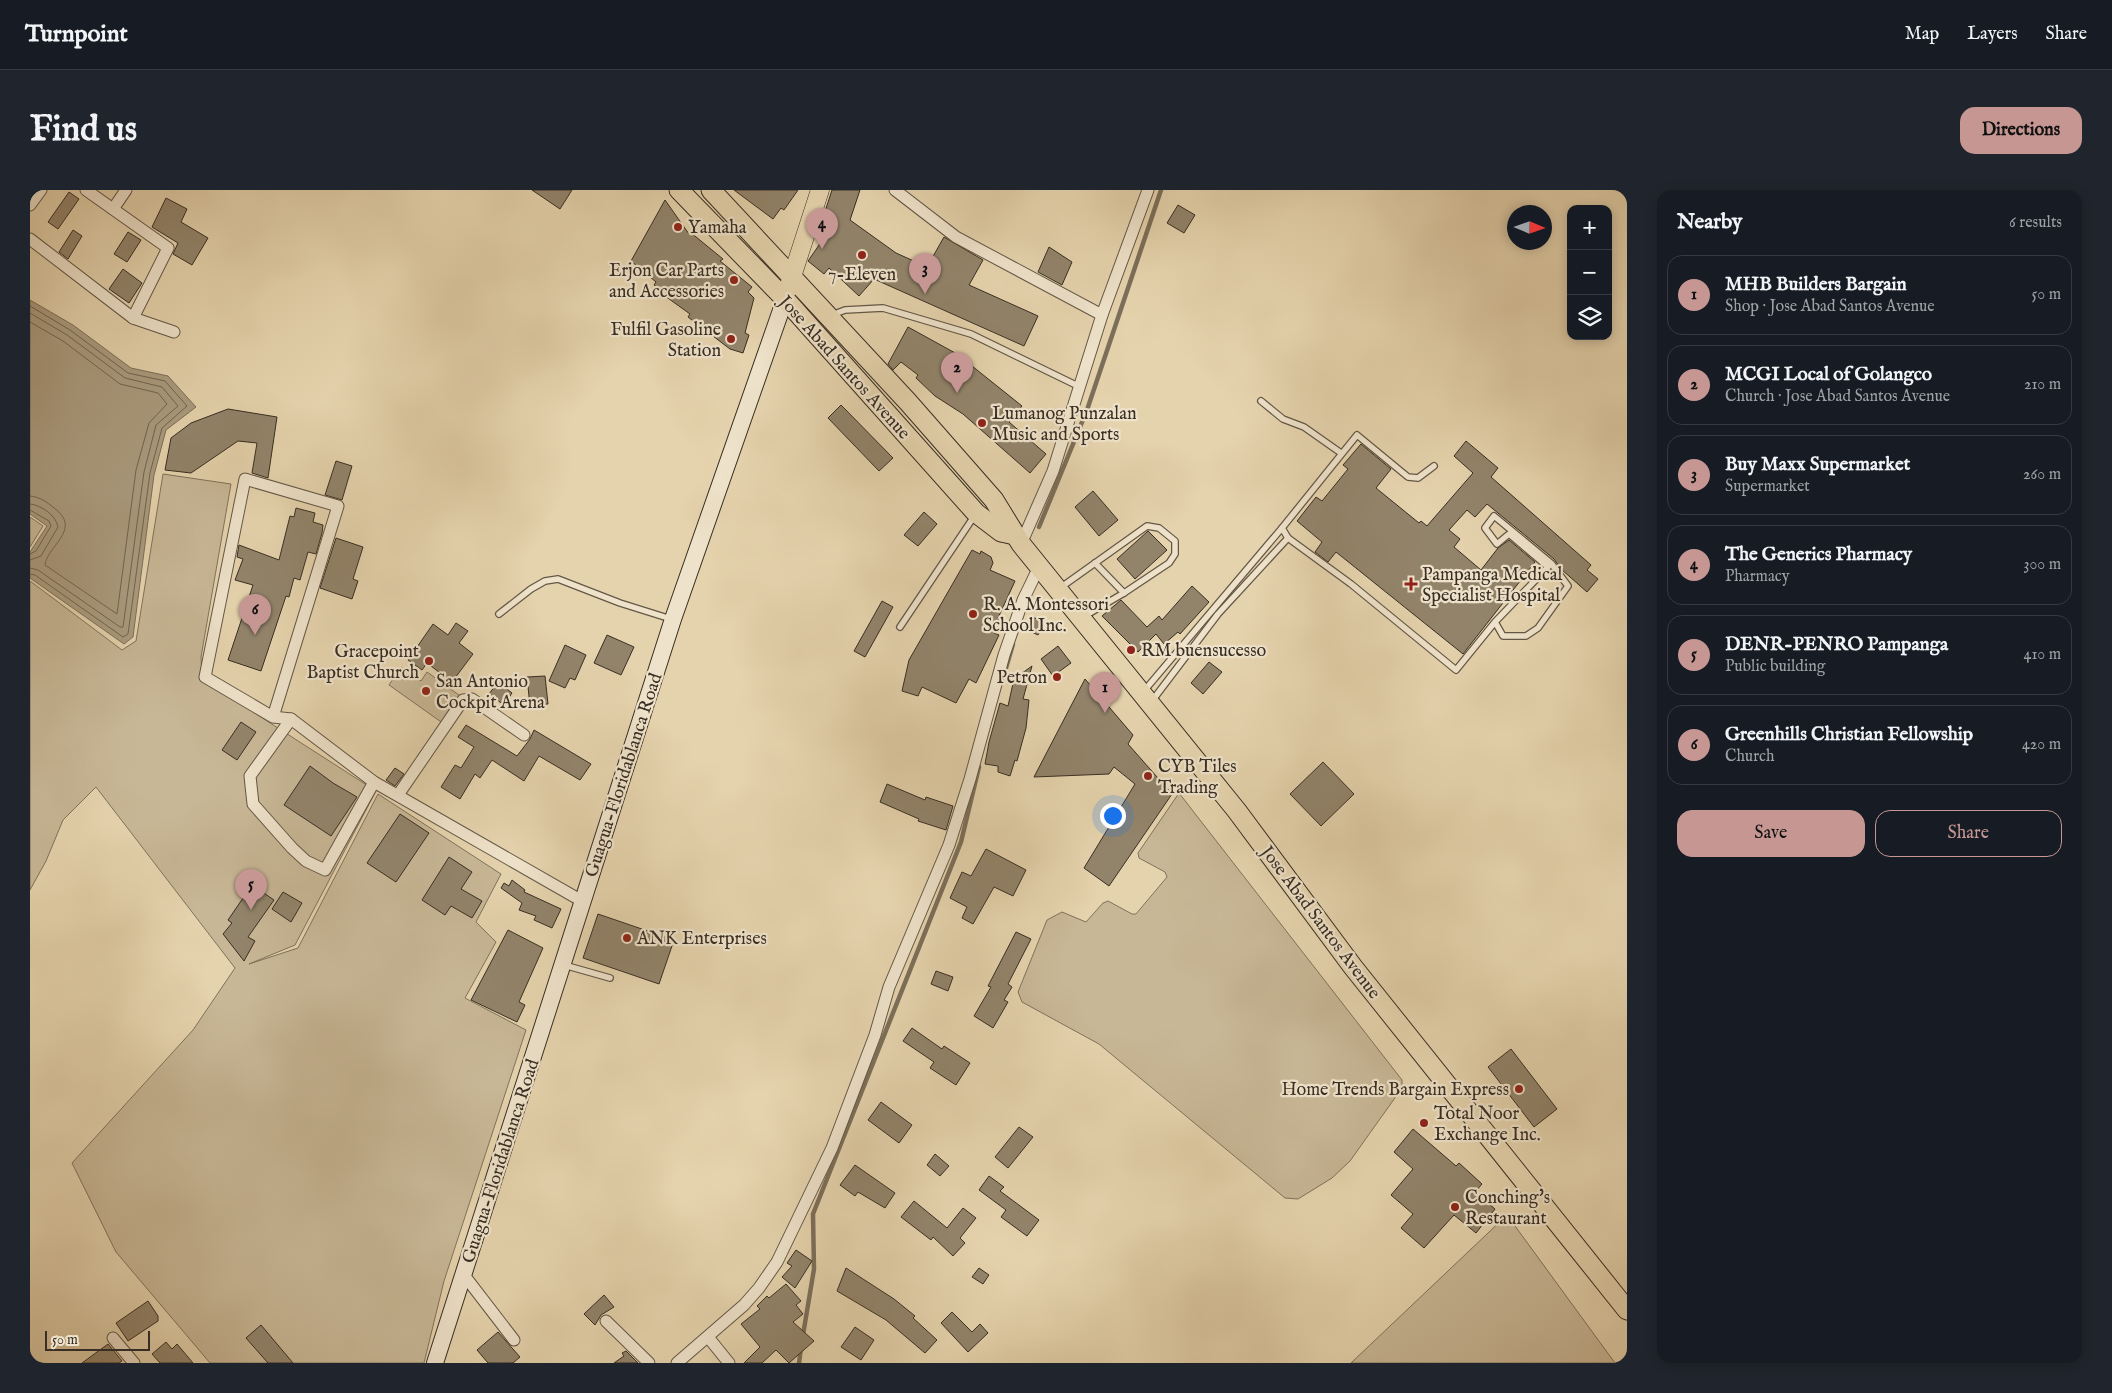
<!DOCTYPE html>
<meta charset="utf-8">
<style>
body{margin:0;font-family:"IM FELL English",serif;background:#20242c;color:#f1f3f6}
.controls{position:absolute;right:15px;top:15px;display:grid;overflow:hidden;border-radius:10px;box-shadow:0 2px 12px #0003}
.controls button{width:45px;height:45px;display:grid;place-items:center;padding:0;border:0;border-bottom:1px solid #363941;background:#171b24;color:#f1f3f6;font:25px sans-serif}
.compass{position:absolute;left:1477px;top:15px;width:45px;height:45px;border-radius:50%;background:#171b24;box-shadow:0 2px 12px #0003;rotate:92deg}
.scale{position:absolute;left:15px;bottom:12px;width:105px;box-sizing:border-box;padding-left:5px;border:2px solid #382e23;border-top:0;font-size:14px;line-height:18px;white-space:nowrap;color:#382e23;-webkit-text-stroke:4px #eee2ca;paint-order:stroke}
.you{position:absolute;left:1082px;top:625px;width:18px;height:18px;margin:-12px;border:4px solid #fff;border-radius:50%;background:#1a73e8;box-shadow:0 0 0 8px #1a73e833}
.badge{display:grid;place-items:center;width:32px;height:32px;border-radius:50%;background:#c59692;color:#111;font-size:16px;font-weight:700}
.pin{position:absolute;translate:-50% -41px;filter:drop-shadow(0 1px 2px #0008)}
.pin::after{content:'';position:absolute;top:26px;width:18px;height:15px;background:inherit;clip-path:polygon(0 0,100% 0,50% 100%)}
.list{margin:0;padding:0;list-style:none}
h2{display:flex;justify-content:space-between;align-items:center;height:65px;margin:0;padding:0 20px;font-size:21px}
h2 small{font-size:16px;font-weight:400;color:#9ea1a6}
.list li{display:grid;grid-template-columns:32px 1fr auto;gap:15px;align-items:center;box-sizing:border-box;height:80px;margin:0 10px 10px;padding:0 10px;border:1px solid #363941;border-radius:15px}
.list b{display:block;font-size:19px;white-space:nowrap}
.list p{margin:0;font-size:16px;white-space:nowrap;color:#9ea1a6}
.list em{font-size:16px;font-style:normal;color:#9ea1a6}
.actions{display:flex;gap:10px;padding:15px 20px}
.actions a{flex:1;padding:11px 0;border:1px solid #c59692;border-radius:15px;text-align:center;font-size:18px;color:#c59692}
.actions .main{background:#c59692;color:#111}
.icon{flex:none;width:28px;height:28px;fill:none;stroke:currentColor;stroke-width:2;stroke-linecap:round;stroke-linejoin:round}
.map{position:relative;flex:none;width:1597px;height:1173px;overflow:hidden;border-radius:15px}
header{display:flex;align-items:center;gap:30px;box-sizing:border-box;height:70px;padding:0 25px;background:#171b24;border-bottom:1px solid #363941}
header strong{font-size:24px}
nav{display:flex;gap:28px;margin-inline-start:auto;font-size:18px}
.intro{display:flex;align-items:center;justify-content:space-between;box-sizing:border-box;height:120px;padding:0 30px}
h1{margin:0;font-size:35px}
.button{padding:12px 22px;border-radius:15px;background:#c59692;color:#111;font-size:18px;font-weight:700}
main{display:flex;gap:30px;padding:0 30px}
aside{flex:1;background:#171b24;border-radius:15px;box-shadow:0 2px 12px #0003}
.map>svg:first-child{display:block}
.green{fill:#c8b796;stroke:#80725c}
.water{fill:#aa9b7e;stroke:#7c6f5a}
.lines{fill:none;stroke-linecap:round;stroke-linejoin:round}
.shore{stroke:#716450;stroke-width:1}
.stream{stroke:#7c6f5a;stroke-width:4.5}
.building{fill:#92846b;stroke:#382e23}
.service-casing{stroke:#635746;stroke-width:8}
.minor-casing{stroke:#635746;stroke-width:13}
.secondary-casing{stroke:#382e23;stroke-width:18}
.primary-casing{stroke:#382e23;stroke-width:19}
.trunk-casing{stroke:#382e23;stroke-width:21}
.service{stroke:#eee2ca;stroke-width:5.5}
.minor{stroke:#eee2ca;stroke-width:11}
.secondary{stroke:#eee2ca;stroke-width:16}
.primary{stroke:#e5d3ad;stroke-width:18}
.trunk{stroke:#e5d3ad;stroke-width:19}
.poi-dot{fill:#8f2418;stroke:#eee2ca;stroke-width:2}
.labels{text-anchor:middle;stroke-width:4.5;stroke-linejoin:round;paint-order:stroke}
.poi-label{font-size:18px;fill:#382e23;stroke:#eee2ca;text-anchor:start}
.street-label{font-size:18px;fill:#382e23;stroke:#eee2ca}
</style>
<header>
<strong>Turnpoint</strong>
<nav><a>Map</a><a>Layers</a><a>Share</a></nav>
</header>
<div class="intro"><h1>Find us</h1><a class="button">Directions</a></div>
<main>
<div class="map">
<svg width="1597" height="1173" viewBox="0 0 1597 1173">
<rect width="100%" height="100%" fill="#e5d3ad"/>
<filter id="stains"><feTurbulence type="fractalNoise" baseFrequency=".004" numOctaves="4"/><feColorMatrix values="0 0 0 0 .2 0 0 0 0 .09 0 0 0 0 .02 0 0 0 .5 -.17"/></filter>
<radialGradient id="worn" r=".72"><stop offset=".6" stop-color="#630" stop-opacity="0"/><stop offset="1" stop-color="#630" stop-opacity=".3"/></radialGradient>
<g class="green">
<path d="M133,284L201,294L171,467L172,487L181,495L346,601L265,755L219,774L268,758L348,604L471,684L446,732L466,752L435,808L496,840L414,1091L394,1173H180L86,1062L42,973L163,840L205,778L66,597L33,630L16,671L0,700V391L92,460L106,451Z"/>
<path d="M0,327L13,336L0,357Z"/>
<path d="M371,477L391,491L397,482L433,508L414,534L359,495Z"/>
<path d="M1149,603L1372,890V898L1320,971L1302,988L1268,1009L1255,1008L1069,854L992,812L988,802L1017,730L1032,722L1056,732L1073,713L1078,711L1102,724H1106L1137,687L1135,682L1109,668L1108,663Z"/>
<path d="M1477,1025L1585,1173H1321Z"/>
</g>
<path class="water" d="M0,110L43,135L101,178L138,186L166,217L136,240L124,285L103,447L94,454L0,388V362L17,336L0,324Z"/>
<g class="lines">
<g class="shore">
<path d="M0,116L40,140L98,183L135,191L157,216L132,238L120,283L98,444L93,447L5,385L0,384"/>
<path d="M0,123L37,145L95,188L132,197L148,216L126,235L114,282L93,437H90L8,380L0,378"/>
<path d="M0,132L33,151L90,194L128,203L137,214L119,233L106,280L87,424L15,375C17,356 53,339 24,318C17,312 10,307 0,306"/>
<path d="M0,314C11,315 26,325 28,337L11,366L0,370"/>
<path d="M0,320L19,331L21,336L6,361L0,364"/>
</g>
<g class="stream">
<path d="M1009,337L1057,220L1131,0"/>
<path d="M976,478L983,454"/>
<path d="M773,1145L784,1079L783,1024L931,652L949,577"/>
<path d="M769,1173L771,1158"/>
</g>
</g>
<g class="building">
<path d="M502,0H542L530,19Z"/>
<path d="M704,0H768L754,20L751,18L743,29Z"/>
<path d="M802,0H830L820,30L866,63L897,77L914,47L953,70L939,95L1008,126L994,156L844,89L829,106L799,78L794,84L778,71L796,45L788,43Z"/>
<path d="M39,2L49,9L28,39L18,32Z"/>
<path d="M136,8L157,19L151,32L178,48L162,75L143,64L148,53L122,37Z"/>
<path d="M635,10L659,44L660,42L693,69L690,71L722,97L718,102L724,108L715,143L719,145L713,163L700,159L658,127L660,124L635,106L637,103L624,95L626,92L601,71Z"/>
<path d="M1148,15L1165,25L1154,43L1137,33Z"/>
<path d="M43,40L52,46L38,69L29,62Z"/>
<path d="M98,42L111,50L97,72L84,64Z"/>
<path d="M1019,57L1042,72L1032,95L1008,82Z"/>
<path d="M93,79L112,93L99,113L79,99Z"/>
<path d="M878,137L927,164L992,216L979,232L1016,264L1000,283L933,224L905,206L886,188L888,185L871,172L863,180L858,174Z"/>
<path d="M811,215L863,268L849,281L798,228Z"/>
<path d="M198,219L247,227L238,288L222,283L227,253L208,251L161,283L135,280L141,248L161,233Z"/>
<path d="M1436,251L1468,278L1461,287L1561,375L1557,380L1568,389L1557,402L1531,379L1524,369L1457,314L1445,327L1437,320L1419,340L1430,349L1424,357L1451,380L1468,358L1479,350L1505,372L1433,464L1306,362L1298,372L1285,362L1292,352L1267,331L1286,307L1292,311L1318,279L1313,275L1331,254L1361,279L1346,298L1389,333L1391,331L1397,336L1443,283L1424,266Z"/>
<path d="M306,271L322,276L312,310L295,305Z"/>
<path d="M1063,301L1088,330L1069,346L1045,317Z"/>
<path d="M266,318L285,323L283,332L293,335L292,343L286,364L278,362L270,390L264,388L259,407L256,406L231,481L198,470L223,395L205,390L213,369L207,367L209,355L249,370L260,326L264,327Z"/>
<path d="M894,322L907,334L888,356L874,345Z"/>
<path d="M1118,341L1137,360L1105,389L1087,369Z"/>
<path d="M306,348L333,357L323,389L328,391L322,409L290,398Z"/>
<path d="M942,360L950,364L951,361L961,367L963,373L960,380L985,391L968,428L970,429L964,443L969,445L946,493L939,489L926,513L892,497L888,506L872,501L879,470Z"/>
<path d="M1162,396L1179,412L1150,444L1148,442L1134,454L1126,444L1108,462L1072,426L1091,410L1117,437L1129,426L1132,430Z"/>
<path d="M852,411L863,417L835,467L824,461Z"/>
<path d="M1003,427L1014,433L1008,445L997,440Z"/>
<path d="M426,433L438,441L429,453L443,464L422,492L397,473L392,480L378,470L403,434L418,445Z"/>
<path d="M577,445L604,457L591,485L564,473Z"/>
<path d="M535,455L556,465L545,490L540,488L535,498L519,491Z"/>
<path d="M1028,456L1041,473L1023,486L1011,469Z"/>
<path d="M1179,472L1192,482L1173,504L1161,493Z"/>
<path d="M1002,476L993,509L999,510L996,538L987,571L985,570L980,586L968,582V576L955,574L959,552L970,513L978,516L984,489Z"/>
<path d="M515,486L518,514L500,516L497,487Z"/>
<path d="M1055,489L1103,545L1098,554L1142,604L1079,696L1054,678L1105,594L1084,577L1079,584L1004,587Z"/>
<path d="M468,492L482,503L474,515L459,504Z"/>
<path d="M211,532L226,542L207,570L192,560Z"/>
<path d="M436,535L487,566L500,549L504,540L561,574L550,590L509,566L494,591L462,570L450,588L445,584L430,609L411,597L425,575L431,578L444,557L428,547Z"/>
<path d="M1293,572L1324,604L1291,636L1260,604Z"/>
<path d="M280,576L303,593L327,607L301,646L254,615Z"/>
<path d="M365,578L374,584L365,596L356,590Z"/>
<path d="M857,594L895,610L896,607L923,616L916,640L888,631L889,629L850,612Z"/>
<path d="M370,624L399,643L366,692L337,673Z"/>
<path d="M956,659L996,680L983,706L964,697L943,734L932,728L937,717L920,708L932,682L941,686Z"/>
<path d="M419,667L442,682L431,699L452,711L442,728L421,716L415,725L392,710Z"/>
<path d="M482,690L495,700L494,702L531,719L522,738L504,730L506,726L489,720L492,713L471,698L474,693L479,696Z"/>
<path d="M222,695L244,710L218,747L225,751L214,771L193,744L202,733L198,730Z"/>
<path d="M253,702L272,713L261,732L242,719Z"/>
<path d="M568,724L644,750L629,794L553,768Z"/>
<path d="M478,740L513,758L489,812L495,815L487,832L441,810Z"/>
<path d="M986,742L1001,749L978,794L982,797L974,810L978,812L963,838L944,826L961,797L958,796Z"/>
<path d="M906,781L923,787L918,801L901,794Z"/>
<path d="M882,838L912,859L914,856L940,873L926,895L900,878L904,872L873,851Z"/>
<path d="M1481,859L1527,919L1504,937L1458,877Z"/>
<path d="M851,912L882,935L869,953L838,930Z"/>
<path d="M989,937L1003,947L978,978L965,967Z"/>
<path d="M1383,939L1426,976L1429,973L1452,994L1445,1002L1465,1019L1446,1043L1424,1025L1394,1058L1371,1038L1383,1024L1361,1005L1383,979L1364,962Z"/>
<path d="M905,964L919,976L910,986L897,975Z"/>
<path d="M825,975L865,1003L855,1018L828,1002L825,1006L810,995Z"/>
<path d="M959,986L974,997L970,1001L1009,1030L997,1046L971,1027L976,1020L949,1000Z"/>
<path d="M884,1011L917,1038L933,1018L946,1028L930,1048L935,1053L923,1066L903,1047L901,1050L871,1027Z"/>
<path d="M766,1060L782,1071L765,1098L752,1087L762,1076L757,1073Z"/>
<path d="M816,1078L864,1109L885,1126L883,1128L907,1150L895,1163L856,1130L807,1101Z"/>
<path d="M949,1078L959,1085L953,1094L942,1087Z"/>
<path d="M756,1094L771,1111L766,1115L773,1124L763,1132L784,1151L759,1173L746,1160L732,1173H714L730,1157L711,1134L730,1119L727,1116L737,1106L739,1108Z"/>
<path d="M574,1105L584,1117L571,1125L565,1135L554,1124Z"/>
<path d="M118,1111L128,1126V1131L98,1151L86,1133Z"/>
<path d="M922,1122L942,1142L950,1134L958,1143L938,1162L911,1133Z"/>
<path d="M231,1135L263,1173H238L216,1148Z"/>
<path d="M825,1137L844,1150L831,1170L811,1157Z"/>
<path d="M468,1142L490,1167L483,1173H458L447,1160Z"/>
<path d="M136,1152L142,1159L147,1154L163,1173H130L122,1164Z"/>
<path d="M78,1154L92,1171L89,1173H52Z"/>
<path d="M596,1161L608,1173H584L594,1166L592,1163Z"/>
</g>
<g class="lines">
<g class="service-casing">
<g id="service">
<path d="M802,125L815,120L853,118L941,144L1048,196"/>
<path d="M1231,211L1253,229L1274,237L1311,263"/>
<path d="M1252,338L1258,348L1321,394L1426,480L1465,432L1518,377L1479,344L1467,354L1455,338L1464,326L1521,373L1538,396L1508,438L1496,446H1473L1465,432"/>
<path d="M1065,373L1094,403"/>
<path d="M1030,398L1117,336L1129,338L1145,351V364L1139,373L1094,403L1053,427"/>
<path d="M469,424L501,399L515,391L528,389L590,413L641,429"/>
<path d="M870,437L945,325"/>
<path d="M1114,501L1252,338L1327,245L1378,287L1388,288L1404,276"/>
<path d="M1122,511L1188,424L1258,348"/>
<path d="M534,775L580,788"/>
</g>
</g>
<g class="minor-casing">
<g id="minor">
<path d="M56,0L138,58L103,128"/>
<path d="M865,0L926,47L1072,125"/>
<path d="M0,15L11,0"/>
<path d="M83,19L96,0"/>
<path d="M0,49L103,128L144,142"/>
<path d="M991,354L1023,281L1072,125L1118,0"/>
<path d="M243,527L308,316L215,289L175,487L243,527L261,529L344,592L552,711"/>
<path d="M261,529L220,586L223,614L262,658L276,671L295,680L344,592"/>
<path d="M368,605L433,510L442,509L494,545"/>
<path d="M434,1085L484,1150"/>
<path d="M576,1131L619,1173"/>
<path d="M678,1147L699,1173"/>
<path d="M83,1148L104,1173"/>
<path d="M647,1173L714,1115L729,1098L747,1072L802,958L845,845L859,797L919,655L940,589L974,465L993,410L1009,377"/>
</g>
</g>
<g class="secondary-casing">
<path id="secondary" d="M405,1173L643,429L755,109"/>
</g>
<g class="primary-casing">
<path id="primary" d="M758,99L790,0"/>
</g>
<g class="trunk-casing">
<g id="trunk">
<path d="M649,0L755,109L946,323L971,342L985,345"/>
<path d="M681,0L878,212L964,310L991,354L1207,621L1323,777L1597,1120"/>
</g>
</g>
<use href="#service" class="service"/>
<use href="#minor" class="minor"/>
<use href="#secondary" class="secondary"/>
<use href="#primary" class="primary"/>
<use href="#trunk" class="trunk"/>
</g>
<g class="poi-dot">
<circle cx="648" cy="37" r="5"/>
<circle cx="832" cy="65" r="5"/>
<circle cx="704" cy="90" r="5"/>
<circle cx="701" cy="149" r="5"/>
<circle cx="952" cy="233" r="5"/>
<path d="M1378.5 386.5h5v5h5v5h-5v5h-5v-5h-5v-5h5z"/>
<circle cx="943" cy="424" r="5"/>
<circle cx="1101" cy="460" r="5"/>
<circle cx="399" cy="471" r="5"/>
<circle cx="1027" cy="487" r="5"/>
<circle cx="396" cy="501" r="5"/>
<circle cx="1118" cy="586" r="5"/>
<circle cx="597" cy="748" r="5"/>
<circle cx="1489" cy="899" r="5"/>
<circle cx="1394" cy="933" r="5"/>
<circle cx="1425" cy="1017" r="5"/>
</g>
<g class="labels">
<g class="poi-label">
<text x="658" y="43">Yamaha</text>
<text x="694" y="86" text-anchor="end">Erjon Car Parts<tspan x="694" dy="21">and Accessories</tspan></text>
<text x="832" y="90" text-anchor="middle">7-Eleven</text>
<text x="691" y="145" text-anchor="end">Fulfil Gasoline<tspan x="691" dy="21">Station</tspan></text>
<text x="962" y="229">Lumanog Punzalan<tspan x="962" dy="21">Music and Sports</tspan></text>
<text x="1392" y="390">Pampanga Medical<tspan x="1392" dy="21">Specialist Hospital</tspan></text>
<text x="953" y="420">R. A. Montessori<tspan x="953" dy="21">School Inc.</tspan></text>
<text x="1111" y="466">RM buensucesso</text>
<text x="389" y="467" text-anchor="end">Gracepoint<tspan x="389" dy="21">Baptist Church</tspan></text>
<text x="1017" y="493" text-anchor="end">Petron</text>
<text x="406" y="497">San Antonio<tspan x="406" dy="21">Cockpit Arena</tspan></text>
<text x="1128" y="582">CYB Tiles<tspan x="1128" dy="21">Trading</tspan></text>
<text x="607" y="754">ANK Enterprises</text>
<text x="1479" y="905" text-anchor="end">Home Trends Bargain Express</text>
<text x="1404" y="929">Total Noor<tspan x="1404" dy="21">Exchange Inc.</tspan></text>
<text x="1435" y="1013">Conching's<tspan x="1435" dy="21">Restaurant</tspan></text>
</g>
<g class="street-label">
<text transform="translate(815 177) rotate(48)" y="6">Jose Abad Santos Avenue</text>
<text transform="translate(593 585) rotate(-72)" y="6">Guagua-Floridablanca Road</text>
<text transform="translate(1291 732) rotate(53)" y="6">Jose Abad Santos Avenue</text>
<text transform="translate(470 971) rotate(-72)" y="6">Guagua-Floridablanca Road</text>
</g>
</g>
<rect width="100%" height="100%" filter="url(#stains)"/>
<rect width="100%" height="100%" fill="url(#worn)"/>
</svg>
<div class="controls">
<button>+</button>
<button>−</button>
<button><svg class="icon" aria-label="layers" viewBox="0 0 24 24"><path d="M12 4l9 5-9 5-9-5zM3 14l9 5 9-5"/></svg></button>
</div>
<svg class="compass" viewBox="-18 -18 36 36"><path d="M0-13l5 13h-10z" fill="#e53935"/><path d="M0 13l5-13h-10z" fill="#9ea1a6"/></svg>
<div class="scale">50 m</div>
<div class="you"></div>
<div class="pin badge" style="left:1075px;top:523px">1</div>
<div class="pin badge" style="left:927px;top:203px">2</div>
<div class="pin badge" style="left:895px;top:104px">3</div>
<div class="pin badge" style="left:792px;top:59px">4</div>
<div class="pin badge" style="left:221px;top:720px">5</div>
<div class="pin badge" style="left:225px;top:445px">6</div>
</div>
<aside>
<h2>Nearby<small>6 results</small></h2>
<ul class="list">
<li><span class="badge">1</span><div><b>MHB Builders Bargain</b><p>Shop · Jose Abad Santos Avenue</p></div><em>50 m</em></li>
<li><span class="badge">2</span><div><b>MCGI Local of Golangco</b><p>Church · Jose Abad Santos Avenue</p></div><em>210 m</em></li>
<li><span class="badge">3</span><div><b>Buy Maxx Supermarket</b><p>Supermarket</p></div><em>260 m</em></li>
<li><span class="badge">4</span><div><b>The Generics Pharmacy</b><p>Pharmacy</p></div><em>300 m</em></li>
<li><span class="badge">5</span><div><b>DENR-PENRO Pampanga</b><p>Public building</p></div><em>410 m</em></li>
<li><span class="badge">6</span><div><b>Greenhills Christian Fellowship</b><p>Church</p></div><em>420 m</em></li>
</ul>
<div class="actions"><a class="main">Save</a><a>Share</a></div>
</aside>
</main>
